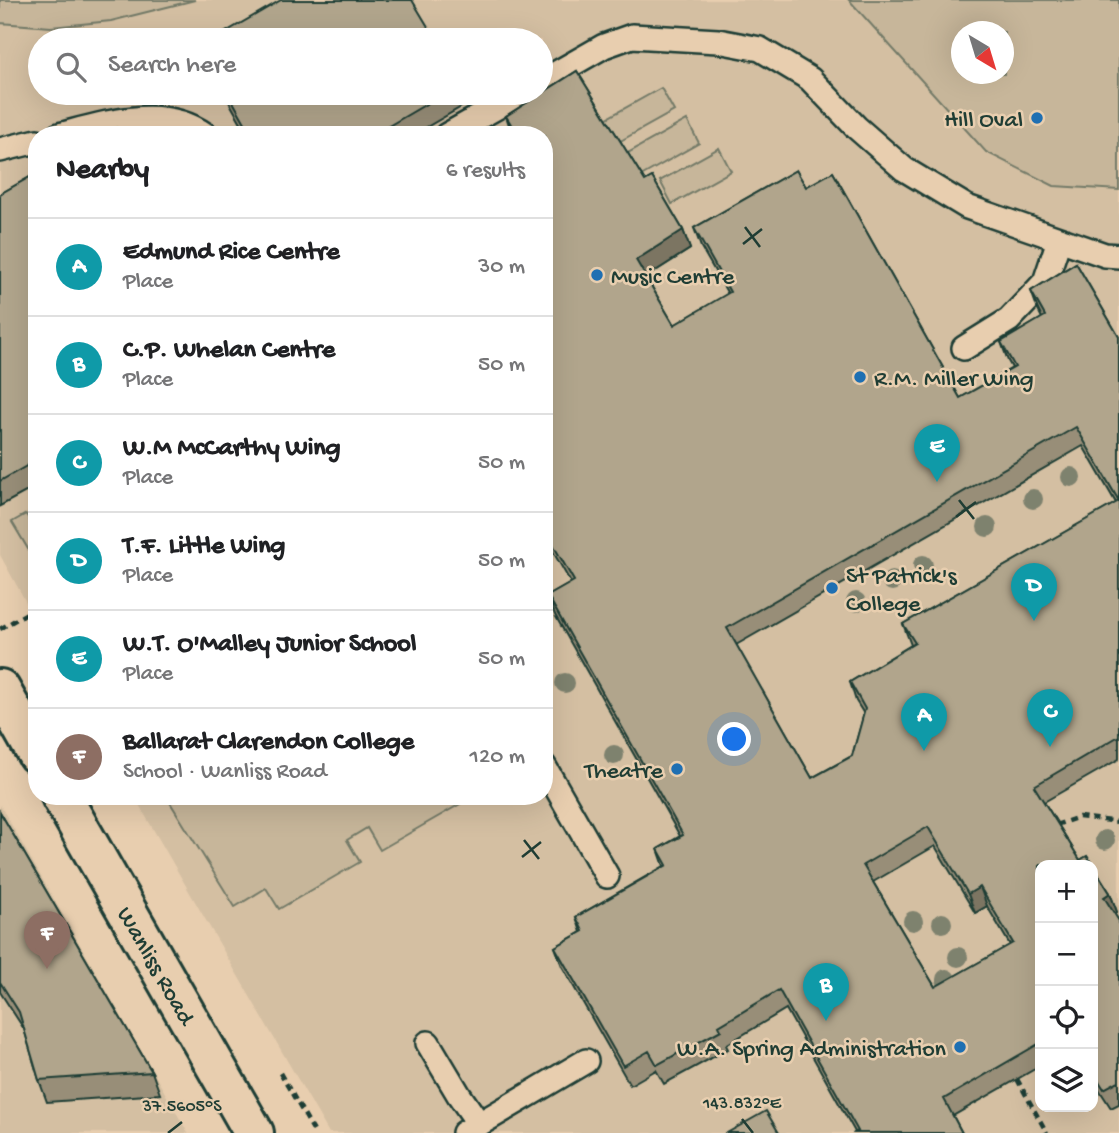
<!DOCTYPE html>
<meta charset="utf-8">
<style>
body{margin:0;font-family:"Gochi Hand",sans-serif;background:#f6f6f6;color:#202124}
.controls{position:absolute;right:21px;bottom:21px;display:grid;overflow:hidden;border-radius:14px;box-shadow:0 7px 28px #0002}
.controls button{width:63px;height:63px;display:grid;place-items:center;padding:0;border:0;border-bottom:2px solid #e0e0e0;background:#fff;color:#202124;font:35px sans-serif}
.compass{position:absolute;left:951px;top:21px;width:63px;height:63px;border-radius:50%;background:#fff;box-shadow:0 7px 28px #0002;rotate:142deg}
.you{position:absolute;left:735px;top:740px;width:24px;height:24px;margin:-18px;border:5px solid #fff;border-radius:50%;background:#1a73e8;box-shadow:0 0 0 10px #1a73e833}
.badge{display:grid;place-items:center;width:46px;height:46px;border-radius:50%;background:#1f6fb2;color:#fff;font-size:23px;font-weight:700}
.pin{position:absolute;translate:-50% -58px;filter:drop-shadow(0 2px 4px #0008)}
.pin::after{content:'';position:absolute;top:37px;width:24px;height:21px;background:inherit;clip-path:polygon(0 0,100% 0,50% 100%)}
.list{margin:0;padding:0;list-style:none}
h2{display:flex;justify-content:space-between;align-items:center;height:91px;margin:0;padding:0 28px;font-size:30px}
h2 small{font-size:23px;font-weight:400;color:#757577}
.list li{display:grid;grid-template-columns:46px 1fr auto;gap:21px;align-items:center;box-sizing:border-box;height:98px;padding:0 28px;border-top:2px solid #e0e0e0}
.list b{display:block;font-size:26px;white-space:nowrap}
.list p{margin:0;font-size:23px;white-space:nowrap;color:#757577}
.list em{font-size:23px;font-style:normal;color:#757577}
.icon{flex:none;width:38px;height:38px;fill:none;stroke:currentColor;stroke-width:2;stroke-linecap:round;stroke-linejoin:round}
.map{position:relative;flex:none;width:1119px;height:1133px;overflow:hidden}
.search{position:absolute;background:#fff;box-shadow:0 7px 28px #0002;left:28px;top:28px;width:525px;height:77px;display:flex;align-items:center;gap:18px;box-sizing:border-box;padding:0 24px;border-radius:38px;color:#757577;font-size:26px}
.panel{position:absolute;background:#fff;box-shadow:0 7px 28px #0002;left:28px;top:126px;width:525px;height:679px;border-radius:28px}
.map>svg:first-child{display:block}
.built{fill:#d4bfa2;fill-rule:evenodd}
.green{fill:#c7b69a;stroke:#737a67;stroke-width:2;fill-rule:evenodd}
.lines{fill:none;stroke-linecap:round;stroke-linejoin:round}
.lane-casing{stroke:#1f3d34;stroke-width:28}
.street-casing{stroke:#1f3d34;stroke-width:44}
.path{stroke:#1f3d34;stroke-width:4.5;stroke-dasharray:7 5;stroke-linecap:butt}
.lane{stroke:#e8ceaf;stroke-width:23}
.street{stroke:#e8ceaf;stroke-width:38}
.tree{fill:#7e826e}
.wall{fill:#988e78;stroke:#1f3d34;stroke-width:2;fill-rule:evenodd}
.shaded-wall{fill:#7c7462;stroke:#1f3d34;stroke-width:2}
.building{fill:#b1a58c;stroke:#1f3d34;stroke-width:2;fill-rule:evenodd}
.ticks{fill:none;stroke:#1f3d34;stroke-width:2.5}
.poi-dot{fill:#1f6fb2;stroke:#e8ceaf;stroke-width:2.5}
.labels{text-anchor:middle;stroke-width:5;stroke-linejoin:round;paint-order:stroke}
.poi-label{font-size:24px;fill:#1f3d34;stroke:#e8ceaf;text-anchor:end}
.street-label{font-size:24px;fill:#1f3d34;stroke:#e8ceaf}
.ticks-label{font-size:18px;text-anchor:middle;fill:#1f3d34;stroke:#e8ceaf;stroke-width:5;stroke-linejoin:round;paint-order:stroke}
</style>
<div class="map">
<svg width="1119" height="1133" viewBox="0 0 1119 1133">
<rect width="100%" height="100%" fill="#e8ceaf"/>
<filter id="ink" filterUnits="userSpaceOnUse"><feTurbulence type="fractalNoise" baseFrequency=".0143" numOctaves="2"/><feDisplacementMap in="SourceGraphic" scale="14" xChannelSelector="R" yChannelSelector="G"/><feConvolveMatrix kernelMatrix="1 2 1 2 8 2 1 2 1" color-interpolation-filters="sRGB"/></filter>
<g filter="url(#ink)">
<g class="built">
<path d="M0,0H1119V1133H329L134,796H544V135H37V622L0,555ZM962,32H1004V74H962ZM40,40H541V93H40ZM1040,865H1093V1107H1040Z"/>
<path d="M0,805L188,1133H0Z"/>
</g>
<g class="green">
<path d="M0,0H195L111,21L51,27L0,23Z"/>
<path d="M849,0H1119V190L1054,186L986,152ZM962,32H1004V74H962Z"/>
<path d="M661,88L674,111L615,144L602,121Z"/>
<path d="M687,120L699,143L641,176L628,153Z"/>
<path d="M719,148L731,171L672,204L660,181Z"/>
<path d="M26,514L37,533V564L12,522Z"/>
<path d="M166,796H458L462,803L380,850L367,828L347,840L360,862L279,909L266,888L235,907Z"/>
</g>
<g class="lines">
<g class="lane-casing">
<g id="lane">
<path d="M541,82L604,46L632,36L718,41L760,49L810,79L856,127L904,169L967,207L1105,255L1119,256"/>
<path d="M59,135C106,123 163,104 206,135"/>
<path d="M447,135L522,93"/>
<path d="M0,150L37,141"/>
<path d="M964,348L1009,320L1045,282L1059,240"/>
<path d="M544,766L607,876"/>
<path d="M428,1043L459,1095L479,1124"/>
<path d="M464,1133L586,1061"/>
</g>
</g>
<g class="street-casing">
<g id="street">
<path d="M0,689L37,754"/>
<path d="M61,796L254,1133"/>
</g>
</g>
<g class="path">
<path d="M0,629L37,607"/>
<path d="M1056,825L1079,817L1119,822"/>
<path d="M280,1073L315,1133"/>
<path d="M1017,1079L1047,1133"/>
</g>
<use href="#lane" class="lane"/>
<use href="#street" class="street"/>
</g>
<g class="tree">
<circle cx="1071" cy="477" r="10"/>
<circle cx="1033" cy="499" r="10"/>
<circle cx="987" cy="527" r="10"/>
<circle cx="923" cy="565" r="10"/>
<circle cx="892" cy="581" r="10"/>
<circle cx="856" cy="602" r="10"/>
<circle cx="565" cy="683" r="10"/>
<circle cx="614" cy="755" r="10"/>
<circle cx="1105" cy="840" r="10"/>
<circle cx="913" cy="921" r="10"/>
<circle cx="942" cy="923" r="10"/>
<circle cx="958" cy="957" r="10"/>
<circle cx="946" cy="979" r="10"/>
</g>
<g class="wall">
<path d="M577,71L645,181L652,177L683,230L690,249L646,277L674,325L728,294L701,247L694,228L796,170L806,187L833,172L960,398L1012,368L1008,361L1001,342L1042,318L1038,310L1031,291L1076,263L1119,337V759L1044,802L1080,860L1087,856L1110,893L1117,912L1114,914L1119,921V1104L1111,1108L1093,1080V865H1040V1066L953,1116L962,1133H854L855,1132L786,1009L726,1045L728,1049L664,1084L656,1070L630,1085L562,966L555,947L581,932L576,917L664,866L658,849L680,836L555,615L548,596L571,583L544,536V135H498L510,128L506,116ZM1083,446L1116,503L903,624L911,645L850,682L856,701L864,714L852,756L812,778L736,645ZM935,846L975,913L987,906L1010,945L935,987L873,882Z"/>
<path d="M224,93H464L468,103L413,135H248Z"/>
<path d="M37,173V486L0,506V194Z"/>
<path d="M0,812L152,1072L160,1094L47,1102L39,1080L24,1029L0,992Z"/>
</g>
<g class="shaded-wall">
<path d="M683,230L690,249L643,279L636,260Z"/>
<path d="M980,887L987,906L975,913L968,894Z"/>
<path d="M1110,893L1117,912L1111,916L1104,897Z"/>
</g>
<g class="building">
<path d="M281,0H412L436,40H212Z"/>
<path d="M577,71L645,181L652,177L683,230L636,260L674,325L730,292L694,228L796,170L806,187L833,172L960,398L1015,367L1001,342L1045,316L1031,291L1076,263L1119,337V736L1034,786L1080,860L1087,856L1110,893L1104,897L1119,921V1081L1104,1089L1093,1072V865H1040V1043L944,1099L962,1133H854L858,1131L779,990L719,1026L721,1030L657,1065L649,1051L623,1066L555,947L583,931L576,917L667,865L658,849L683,835L548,596L574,581L544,529V135H498L512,126L506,116ZM1076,427L1119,501L903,624L915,643L850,682L865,709L852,756L812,778L727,628ZM928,827L968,894L980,887L1013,943L935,987L863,865Z"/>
<path d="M228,93H445L375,134V135H252Z"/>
<path d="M116,128L120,135H105Z"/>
<path d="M37,173V460L0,481V194Z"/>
<path d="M0,812L152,1072L39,1080L19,1012L0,982Z"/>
<path d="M766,1111L779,1133H727Z"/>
</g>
</g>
<path class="ticks" d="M745,227L760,247M743,244L762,229M959,500L974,519M956,517L976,502M524,840L539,859M522,857L541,842M742,1119L753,1133M168,1133L182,1122"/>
<g class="poi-dot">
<circle cx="1037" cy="118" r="7"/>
<circle cx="597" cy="275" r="7"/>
<circle cx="860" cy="377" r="7"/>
<circle cx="832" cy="588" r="7"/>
<circle cx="677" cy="769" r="7"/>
<circle cx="960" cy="1047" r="7"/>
</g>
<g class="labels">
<g class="poi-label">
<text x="1023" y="126">Hill Oval</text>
<text x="611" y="283" text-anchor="start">Music Centre</text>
<text x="874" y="385" text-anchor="start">R.M. Miller Wing</text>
<text x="846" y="582" text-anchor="start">St Patrick's<tspan x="846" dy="28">College</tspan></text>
<text x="663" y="777">Theatre</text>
<text x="946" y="1055">W.A. Spring Administration</text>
</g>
<g class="street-label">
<text transform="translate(157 965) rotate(60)" y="8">Wanliss Road</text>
</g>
</g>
<g class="ticks-label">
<text x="742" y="1108">143.832°E</text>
<text x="182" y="1111">37.5605°S</text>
</g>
</svg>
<div class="controls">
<button>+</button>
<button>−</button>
<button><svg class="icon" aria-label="locate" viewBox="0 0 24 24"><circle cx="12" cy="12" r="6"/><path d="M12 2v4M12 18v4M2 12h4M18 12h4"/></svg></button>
<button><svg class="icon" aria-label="layers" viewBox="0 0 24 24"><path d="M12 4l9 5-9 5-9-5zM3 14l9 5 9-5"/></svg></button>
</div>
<svg class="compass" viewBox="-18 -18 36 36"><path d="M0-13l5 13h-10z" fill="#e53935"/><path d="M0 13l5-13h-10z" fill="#757577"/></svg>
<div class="you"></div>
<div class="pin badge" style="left:924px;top:751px;background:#0f9aa8">A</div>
<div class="pin badge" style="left:826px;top:1021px;background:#0f9aa8">B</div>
<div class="pin badge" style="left:1050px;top:747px;background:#0f9aa8">C</div>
<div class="pin badge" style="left:1034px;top:621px;background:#0f9aa8">D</div>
<div class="pin badge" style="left:937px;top:482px;background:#0f9aa8">E</div>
<div class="pin badge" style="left:47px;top:969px;background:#8d6e63">F</div>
<div class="search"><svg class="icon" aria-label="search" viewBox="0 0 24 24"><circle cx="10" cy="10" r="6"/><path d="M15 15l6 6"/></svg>Search here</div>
<section class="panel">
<h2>Nearby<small>6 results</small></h2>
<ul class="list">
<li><span class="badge" style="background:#0f9aa8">A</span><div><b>Edmund Rice Centre</b><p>Place</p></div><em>30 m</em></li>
<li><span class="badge" style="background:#0f9aa8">B</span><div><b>C.P. Whelan Centre</b><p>Place</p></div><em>50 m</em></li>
<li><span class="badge" style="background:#0f9aa8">C</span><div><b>W.M McCarthy Wing</b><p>Place</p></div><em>50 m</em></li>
<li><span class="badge" style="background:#0f9aa8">D</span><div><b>T.F. Little Wing</b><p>Place</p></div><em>50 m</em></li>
<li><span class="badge" style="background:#0f9aa8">E</span><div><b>W.T. O'Malley Junior School</b><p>Place</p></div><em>50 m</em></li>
<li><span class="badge" style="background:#8d6e63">F</span><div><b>Ballarat Clarendon College</b><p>School · Wanliss Road</p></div><em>120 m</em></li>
</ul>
</section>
</div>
